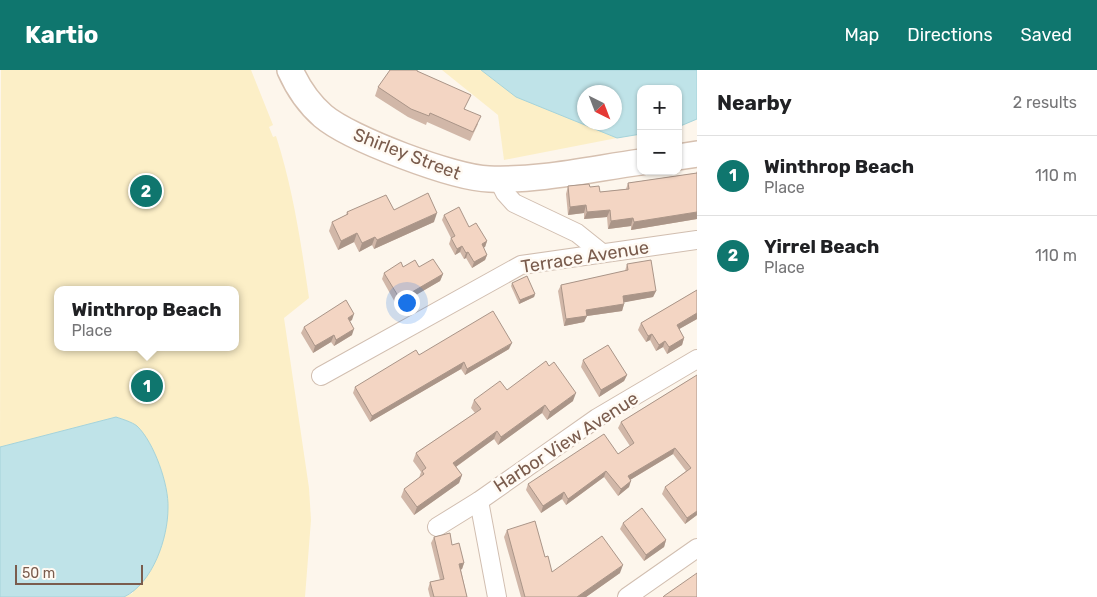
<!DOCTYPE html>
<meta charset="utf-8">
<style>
body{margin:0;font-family:Rubik,sans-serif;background:#f6f6f6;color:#202124}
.controls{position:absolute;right:15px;top:15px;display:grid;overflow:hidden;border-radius:10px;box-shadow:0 1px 4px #0004}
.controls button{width:45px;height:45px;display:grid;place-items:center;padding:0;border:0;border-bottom:1px solid #e0e0e0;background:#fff;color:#202124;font:25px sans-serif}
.compass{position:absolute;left:577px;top:15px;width:45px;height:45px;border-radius:50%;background:#fff;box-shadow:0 1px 4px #0004;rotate:138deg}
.scale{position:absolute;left:15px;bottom:12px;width:128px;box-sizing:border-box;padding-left:5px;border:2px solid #7a5c4d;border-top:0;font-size:14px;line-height:18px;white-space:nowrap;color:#7a5c4d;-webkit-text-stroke:4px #fffaf3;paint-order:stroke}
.you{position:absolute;left:406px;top:232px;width:18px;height:18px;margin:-12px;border:4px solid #fff;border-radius:50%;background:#1a73e8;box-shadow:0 0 0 8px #1a73e833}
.badge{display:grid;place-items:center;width:32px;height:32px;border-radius:50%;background:#0f766e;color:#fff;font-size:16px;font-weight:700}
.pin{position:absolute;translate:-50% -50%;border:2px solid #fff;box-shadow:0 1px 5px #0006}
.popup{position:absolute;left:54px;top:216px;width:185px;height:65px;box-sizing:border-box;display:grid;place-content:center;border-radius:10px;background:#fff;filter:drop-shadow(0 1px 4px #0005);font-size:16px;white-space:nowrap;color:#757577}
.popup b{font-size:19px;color:#202124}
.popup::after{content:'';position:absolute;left:50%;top:100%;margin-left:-10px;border:10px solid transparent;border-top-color:#fff}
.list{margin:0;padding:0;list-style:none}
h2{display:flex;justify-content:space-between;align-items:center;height:65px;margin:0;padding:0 20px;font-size:21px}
h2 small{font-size:16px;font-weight:400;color:#757577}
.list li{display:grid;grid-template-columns:32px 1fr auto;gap:15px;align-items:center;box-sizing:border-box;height:80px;padding:0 20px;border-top:1px solid #e0e0e0}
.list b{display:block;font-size:19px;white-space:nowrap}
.list p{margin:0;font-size:16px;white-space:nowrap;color:#757577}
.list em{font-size:16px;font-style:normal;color:#757577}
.map{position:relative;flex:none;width:697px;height:527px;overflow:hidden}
header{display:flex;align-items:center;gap:30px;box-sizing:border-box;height:70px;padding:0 25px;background:#0f766e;color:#fff}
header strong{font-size:24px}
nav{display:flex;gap:28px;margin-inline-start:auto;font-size:18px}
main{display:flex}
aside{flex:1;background:#fff}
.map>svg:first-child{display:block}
.sand{fill:#fcefc7;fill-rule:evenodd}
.water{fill:#bfe3e8;stroke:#a5d3da;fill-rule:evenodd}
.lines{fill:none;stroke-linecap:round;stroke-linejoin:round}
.minor-casing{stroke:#d1beb0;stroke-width:20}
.secondary-casing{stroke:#d6c0b0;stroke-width:28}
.minor{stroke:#fff;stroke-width:18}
.secondary{stroke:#fff;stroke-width:25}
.wall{fill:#d1b7a8}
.shaded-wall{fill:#aa9588}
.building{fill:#f3d5c3;stroke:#aa9588}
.labels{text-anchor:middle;stroke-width:5;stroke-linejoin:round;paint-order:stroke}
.street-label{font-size:18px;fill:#7a5c4d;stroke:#fffaf3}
</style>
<header>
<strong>Kartio</strong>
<nav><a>Map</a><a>Directions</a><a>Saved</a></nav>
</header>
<main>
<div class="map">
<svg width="697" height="527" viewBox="0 0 697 527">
<rect width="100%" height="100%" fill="#fdf6ec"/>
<g class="sand">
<path d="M1,0H251L273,55L269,57L273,67L276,66C293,119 301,173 309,228L284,248L309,418L311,450L305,527H124L133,523L116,347L0,377ZM58,220H236V277H58Z"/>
<path d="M442,0H481L517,27L617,68L504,90L498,45Z"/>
</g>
<g class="water">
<path d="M481,0H697V49L678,57V19H641V64L617,68L516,27ZM614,22V52H584V22Z"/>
<path d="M116,347C122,349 132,352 137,356C154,372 169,415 168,438C168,468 153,513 124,527H0V377Z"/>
</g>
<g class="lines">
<g class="minor-casing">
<g id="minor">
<path d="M498,109L505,123L514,133L577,163L602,183"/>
<path d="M321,306L521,195L697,170"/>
<path d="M479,431L497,527"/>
<path d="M437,457L479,431L597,348L697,289"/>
<path d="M627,527L697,478"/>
</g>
</g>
<g class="secondary-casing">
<g id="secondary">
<path d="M290,0C298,18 308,33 323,46C350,69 454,108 489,109C539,111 591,99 641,92"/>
<path d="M678,87L697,84"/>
</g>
</g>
<use href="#minor" class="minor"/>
<use href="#secondary" class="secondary"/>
</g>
<g class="wall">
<path d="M417,1L465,39L478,54L470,71L427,52L426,55L408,47L375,26L378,17Z"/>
<path d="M697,101V149L631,160V156L608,159L607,147L584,149V143L568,145L566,124L568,116L590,117L600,122L626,119L628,113L696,103Z"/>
<path d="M394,140L434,152L374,179L372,175L359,182L354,172L338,180L329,161L332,152L346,145L347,142Z"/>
<path d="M444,145L469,157L487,171L485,177H483L487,185L485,190L472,198L466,188L464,189L460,182L455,185L449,174L451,168L442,150Z"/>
<path d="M627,194L656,221L653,227L624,232V234L622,241L587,246L584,252L564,256L558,221L561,215L625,201Z"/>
<path d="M403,197H419L443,204L440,211L397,236L382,209L384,203Z"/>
<path d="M512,213L535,224L534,227L519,234L511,216Z"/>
<path d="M697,220V249L679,259L684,268L682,275L667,284L663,277L656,281L650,270L646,272L638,260L641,253Z"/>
<path d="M352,250L350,251L352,265L334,276L331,272L313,283L301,263L304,257Z"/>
<path d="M509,279L465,305L461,299L370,352L353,323L355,317L419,285Z"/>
<path d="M583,290L627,305L624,311L599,327L581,297Z"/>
<path d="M697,305V445L685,454L662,424L665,417L686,401L673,384L630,410L629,417L618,426L604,407L566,435L562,429L541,443L526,420L528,414L618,384L630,376L618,358L621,352Z"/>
<path d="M507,320L573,331L547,350L542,343L498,375L494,369L456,397L462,405L459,413L414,445L401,427L404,419L419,408L421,402L413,391L416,383L475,343L471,338L474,330Z"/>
<path d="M623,453L666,470L664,477L644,491L620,459Z"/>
<path d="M507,460L545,487L552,502L620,503L586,527H521L504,467Z"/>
<path d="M434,467L452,475L464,493L462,499L461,500L467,527H430L428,519L430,512L440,510L431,473Z"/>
</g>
<g class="shaded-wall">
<path d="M586,135L584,143L568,145L570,137Z"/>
<path d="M610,140L607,147L584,149L587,142Z"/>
<path d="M697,142V149L631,160L634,152Z"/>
<path d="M437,143L434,152L374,179L377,170Z"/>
<path d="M633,148L631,156L608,159L611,151Z"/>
<path d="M357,163L354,172L338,180L341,171Z"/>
<path d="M375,167L372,175L359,182L362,173Z"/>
<path d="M487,171L485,177L479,180L482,174Z"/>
<path d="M462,176L460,182L455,185L457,179Z"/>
<path d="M468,182L466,188L464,189L466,183Z"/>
<path d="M487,185L485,190L472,198L474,192Z"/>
<path d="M443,204L440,211L397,236L400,229Z"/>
<path d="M656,221L653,227L621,233L623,226Z"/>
<path d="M535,224L534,227L519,234L520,230Z"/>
<path d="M624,234L622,241L587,246L584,252L564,256L566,249L586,240Z"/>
<path d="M697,243V249L674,262L677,255Z"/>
<path d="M354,244L352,250L345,254L348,248Z"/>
<path d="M354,259L352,265L334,276L336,270Z"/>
<path d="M652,264L650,270L646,272L648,266Z"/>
<path d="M334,265L331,272L313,283L315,276Z"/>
<path d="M684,268L682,275L667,284L669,277Z"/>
<path d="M665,271L663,277L656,281L659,275Z"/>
<path d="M512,273L509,279L465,305L467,299Z"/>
<path d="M464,292L461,299L370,352L372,346Z"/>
<path d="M627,305L624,311L599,327L601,320Z"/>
<path d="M576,323L573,331L547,350L550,342Z"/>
<path d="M545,335L542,343L498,375L501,367Z"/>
<path d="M497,361L494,369L450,401L453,393Z"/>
<path d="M675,378L673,384L625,413L628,406Z"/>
<path d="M606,401L604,407L566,435L568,429Z"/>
<path d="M462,405L459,413L414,445L417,437Z"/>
<path d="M631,411L629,417L618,426L621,419Z"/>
<path d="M564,422L562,429L541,443L543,436Z"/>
<path d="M697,441V445L685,454L687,448Z"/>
<path d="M666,470L664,477L644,491L646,485Z"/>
<path d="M464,493L462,499L457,500L459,494Z"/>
<path d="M623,495L620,503L586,527H577Z"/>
</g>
<g class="building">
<path d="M390,0H417V1L471,25L464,39L481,46L473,62L430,43L429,46L411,39L378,17Z"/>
<path d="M697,103V142L634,152L633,148L611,151L610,140L587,142L586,135L570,137L568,116L589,114L590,117L599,116L600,122L629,119L628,113Z"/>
<path d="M428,123L437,143L377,170L375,167L362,173L357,163L341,171L332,152L348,144L347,142L386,125L394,140Z"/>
<path d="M459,137L469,157L476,153L487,171L482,174L487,185L474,192L468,182L466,183L462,176L457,179L451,168L455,166L444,145Z"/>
<path d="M433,189L443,204L400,229L384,203L401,192L403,197L415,190L419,197Z"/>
<path d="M651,190L656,221L623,226L624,234L586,240L587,246L566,249L561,215L628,200L627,194Z"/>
<path d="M527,206L535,224L520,230L512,213Z"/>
<path d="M697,220V243L677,255L684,268L669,277L665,271L659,275L652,264L648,266L641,253Z"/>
<path d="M346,230L354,244L348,248L354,259L336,270L334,265L315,276L304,257Z"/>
<path d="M493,241L512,273L467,299L464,292L372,346L355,317L416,280L419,285Z"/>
<path d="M608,275L627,305L601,320L583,290Z"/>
<path d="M546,291L549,296L554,292L576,323L550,342L545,335L501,367L497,361L453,393L462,405L417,437L404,419L424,404L422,401L426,398L416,383L481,339L474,330L500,311L507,320Z"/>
<path d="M697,305V441L687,448L665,417L691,398L675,378L628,406L631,411L621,419L606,401L568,429L564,422L543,436L528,414L604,364L618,384L634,373L621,352Z"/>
<path d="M642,438L666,470L646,485L623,453Z"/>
<path d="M535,451L545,487L548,486L552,502L602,466L623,495L577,527H525L507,460Z"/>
<path d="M450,463L452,475L459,473L464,493L459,494L467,527H434L430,512L444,509L434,467Z"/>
<path d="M697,503V527H663L664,526Z"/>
</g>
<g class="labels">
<g class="street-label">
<text transform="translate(407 84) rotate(21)" y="6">Shirley Street</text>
<text transform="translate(585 187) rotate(-9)" y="6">Terrace Avenue</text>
<text transform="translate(566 372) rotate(-33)" y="6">Harbor View Avenue</text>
</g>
</g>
</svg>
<div class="controls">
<button>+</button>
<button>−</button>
</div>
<svg class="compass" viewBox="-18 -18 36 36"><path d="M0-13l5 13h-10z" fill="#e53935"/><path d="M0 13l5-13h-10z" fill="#757577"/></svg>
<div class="scale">50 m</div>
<div class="you"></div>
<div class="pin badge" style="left:147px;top:316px">1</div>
<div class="popup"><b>Winthrop Beach</b>Place</div>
<div class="pin badge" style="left:146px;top:121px">2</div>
</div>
<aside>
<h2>Nearby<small>2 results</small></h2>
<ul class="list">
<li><span class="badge">1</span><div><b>Winthrop Beach</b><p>Place</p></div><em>110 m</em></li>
<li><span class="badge">2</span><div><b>Yirrel Beach</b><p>Place</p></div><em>110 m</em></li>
</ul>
</aside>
</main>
